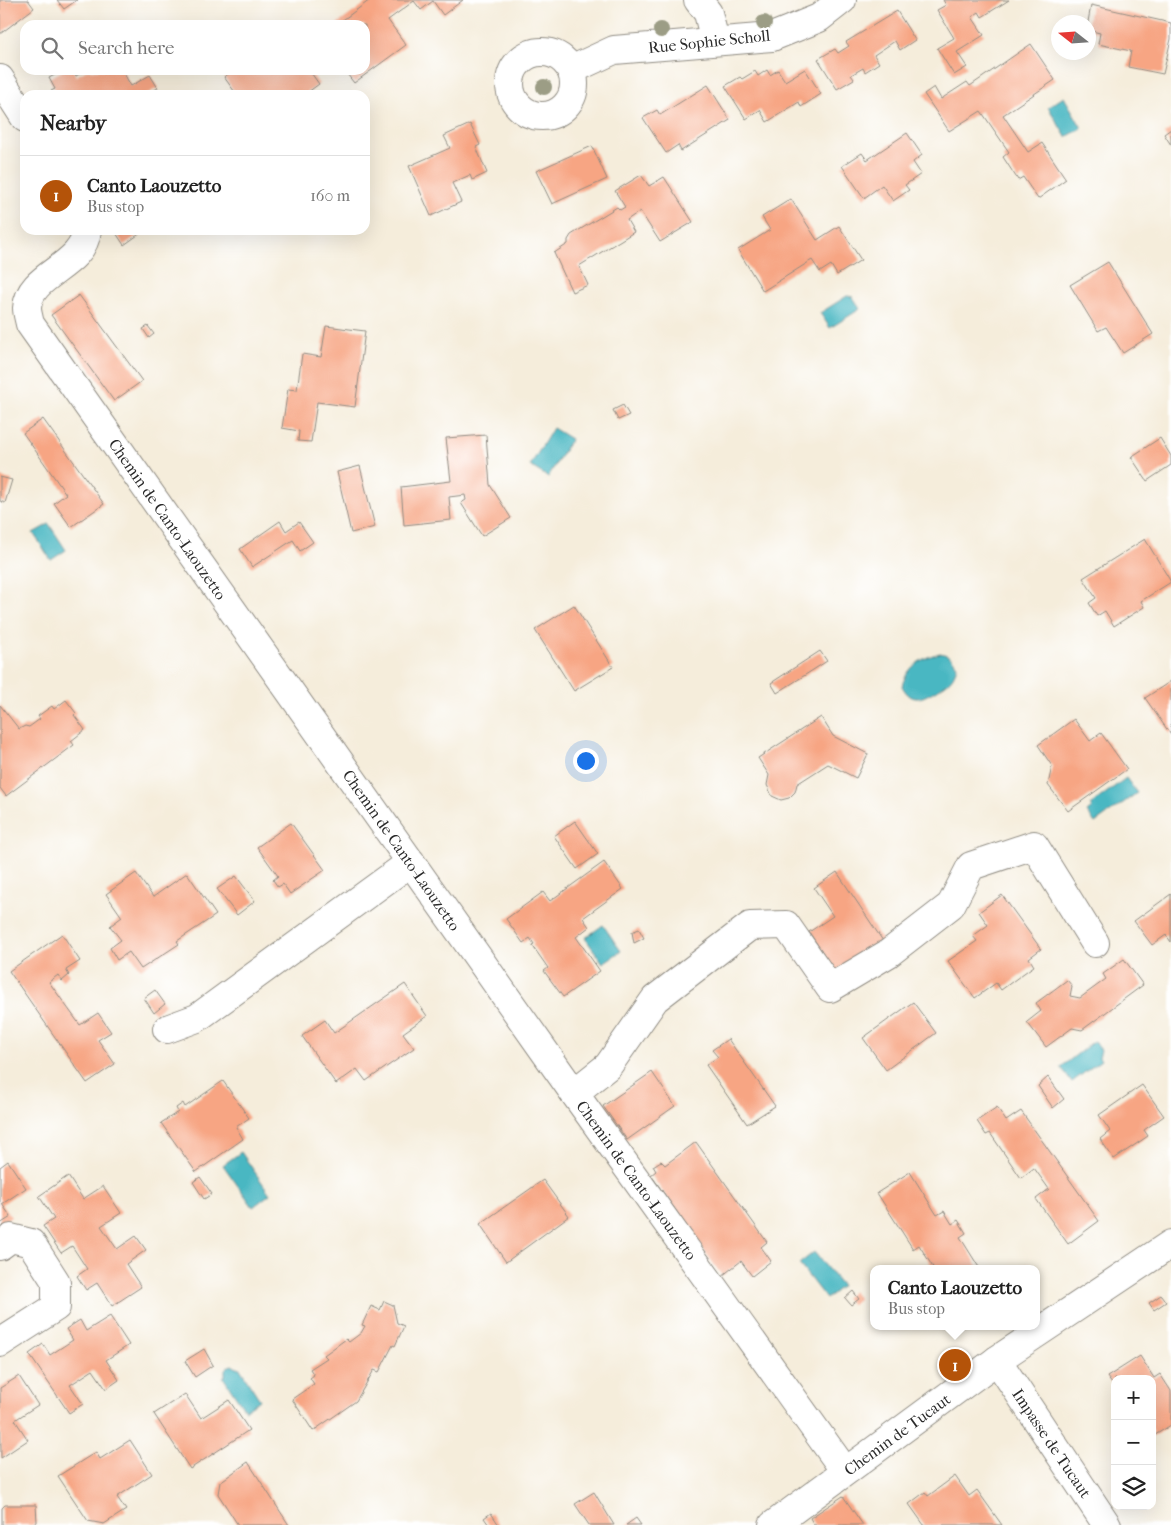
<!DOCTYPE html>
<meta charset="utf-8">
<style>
body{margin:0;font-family:"IM FELL French Canon",serif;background:#f2f2f2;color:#222}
.controls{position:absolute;right:15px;bottom:15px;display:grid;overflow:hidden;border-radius:10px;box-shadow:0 5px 20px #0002}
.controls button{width:45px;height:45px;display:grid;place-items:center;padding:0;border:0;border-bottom:1px solid #e0e0e0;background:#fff;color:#222;font:25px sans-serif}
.compass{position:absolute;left:1051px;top:15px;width:45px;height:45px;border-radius:50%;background:#fff;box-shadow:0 5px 20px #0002;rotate:287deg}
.you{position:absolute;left:585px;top:760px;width:18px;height:18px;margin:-12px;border:4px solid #fff;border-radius:50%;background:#1a73e8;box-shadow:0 0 0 8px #1a73e833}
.badge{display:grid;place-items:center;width:32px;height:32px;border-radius:50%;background:#b45309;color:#fff;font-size:16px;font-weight:700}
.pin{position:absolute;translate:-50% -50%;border:2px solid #fff;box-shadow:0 1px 5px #0006}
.popup{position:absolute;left:870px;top:1265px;width:170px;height:65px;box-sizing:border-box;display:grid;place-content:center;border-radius:10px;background:#fff;filter:drop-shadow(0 1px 4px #0005);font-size:16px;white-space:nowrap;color:#767676}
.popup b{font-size:19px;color:#222}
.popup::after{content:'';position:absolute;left:50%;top:100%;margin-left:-10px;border:10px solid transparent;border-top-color:#fff}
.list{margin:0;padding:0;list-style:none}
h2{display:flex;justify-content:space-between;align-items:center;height:65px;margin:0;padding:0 20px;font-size:21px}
h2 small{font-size:16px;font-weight:400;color:#767676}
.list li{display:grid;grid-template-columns:32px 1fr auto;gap:15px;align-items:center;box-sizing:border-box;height:80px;padding:0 20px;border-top:1px solid #e0e0e0}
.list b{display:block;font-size:19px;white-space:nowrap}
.list p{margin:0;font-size:16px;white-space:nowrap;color:#767676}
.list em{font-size:16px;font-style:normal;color:#767676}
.icon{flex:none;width:28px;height:28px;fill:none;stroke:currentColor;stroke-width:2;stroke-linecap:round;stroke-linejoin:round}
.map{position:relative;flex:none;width:1171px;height:1525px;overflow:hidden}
.search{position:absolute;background:#fff;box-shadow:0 5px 20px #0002;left:20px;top:20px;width:350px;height:55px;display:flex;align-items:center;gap:12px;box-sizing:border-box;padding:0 18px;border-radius:15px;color:#767676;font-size:19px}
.panel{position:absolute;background:#fff;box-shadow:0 5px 20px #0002;left:20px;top:90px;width:350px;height:145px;border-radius:15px}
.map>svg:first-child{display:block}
.water{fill:#49b7c2;stroke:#3a7176}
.building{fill:#f7a583}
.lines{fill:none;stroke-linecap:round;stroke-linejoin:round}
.minor-casing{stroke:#908c83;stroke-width:30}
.major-casing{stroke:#908c83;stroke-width:30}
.minor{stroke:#fff;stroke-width:28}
.major{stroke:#fff;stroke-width:28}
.tree{fill:#9c9d85}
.labels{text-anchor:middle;stroke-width:5;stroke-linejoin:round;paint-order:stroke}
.street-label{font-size:16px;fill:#2b2b2b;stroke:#fff}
</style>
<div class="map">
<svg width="1171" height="1525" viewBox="0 0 1171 1525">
<rect width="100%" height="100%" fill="#fff"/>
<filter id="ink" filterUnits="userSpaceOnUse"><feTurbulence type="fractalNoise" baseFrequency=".02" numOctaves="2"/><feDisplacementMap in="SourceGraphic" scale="10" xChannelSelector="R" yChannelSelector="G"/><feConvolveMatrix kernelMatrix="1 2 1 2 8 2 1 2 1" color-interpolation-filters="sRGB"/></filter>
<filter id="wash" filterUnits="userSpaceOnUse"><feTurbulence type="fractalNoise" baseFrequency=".0096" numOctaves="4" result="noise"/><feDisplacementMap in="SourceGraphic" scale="20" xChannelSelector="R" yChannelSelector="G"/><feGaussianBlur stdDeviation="1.12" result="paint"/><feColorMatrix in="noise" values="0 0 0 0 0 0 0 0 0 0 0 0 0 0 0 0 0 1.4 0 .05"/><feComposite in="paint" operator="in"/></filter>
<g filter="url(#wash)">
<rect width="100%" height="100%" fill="#f5eddb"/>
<g class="water">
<path d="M1064,97L1082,128L1066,137L1048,107Z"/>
<path d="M847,296L853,297L860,309L830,328L820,313Z"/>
<path d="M553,428L571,439L548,477L530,466Z"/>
<path d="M49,524L66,550L51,560L33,533Z"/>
<path d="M940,653C949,655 953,658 957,666C954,679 948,683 938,689C923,698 912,705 902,686C907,667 921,658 940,653Z"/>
<path d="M1126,778L1137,793L1095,823L1087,812L1092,808L1090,805Z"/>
<path d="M603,925L621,951L603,963L585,938Z"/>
<path d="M1094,1041L1101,1050L1099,1057L1101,1060L1072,1082L1061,1067Z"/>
<path d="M241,1152L270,1194L253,1207L223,1165Z"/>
<path d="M814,1252L842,1286L826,1299L799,1264Z"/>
<path d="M232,1365L237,1368L239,1367L260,1400L245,1410L223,1377L225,1376V1369L227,1367Z"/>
</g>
<g id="blocks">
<g class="building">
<path d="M0,0H28L34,8L0,34Z"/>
<path d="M57,0H77L64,9Z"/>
<path d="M370,0H463L443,15L433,1L421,10L414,1L388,20L406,45L354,83L344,70H365V25H336Z"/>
<path d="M943,0H1009L982,17L979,12L972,17L984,35L957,52L967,67L954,75L937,48L954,38L937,10L946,5Z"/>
<path d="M1091,5L1171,23V39L1163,74L1128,67L1131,51L1098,44L1100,33L1088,30V22Z"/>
<path d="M897,11L915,40L900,50L895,41L874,55L879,63L865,72L863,68L851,75L854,79L837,89L818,59L835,49L838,53L849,46L846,42Z"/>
<path d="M1031,44L1055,80L1003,115L1028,152L1042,143L1066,179L1038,199L1023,177L1018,180L1003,157L1009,152L981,111L949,131L924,94L934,87L941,99L967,82L970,86Z"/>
<path d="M805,69L821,94L801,107L799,102L767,122L760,110L746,119L725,86L740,77L742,79L755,71L758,76L767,70L770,75L778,70L785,81Z"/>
<path d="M64,70H73L76,76L87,70H122L131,86L150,75L158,88L145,95H43L55,89L49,78Z"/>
<path d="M234,70H309L319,84L304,95H237L224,77Z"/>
<path d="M708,85L730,120L681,151L678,145L666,153L643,118L657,110L660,115Z"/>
<path d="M470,124L480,145L476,147L487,173L472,180L470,175L452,183L461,202L431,216L409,166L450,148L444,136Z"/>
<path d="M1171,129V145L1164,134Z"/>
<path d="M907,133L922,155L913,162L921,174L905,185L909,190L893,201L882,185L864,198L842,166L862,153L867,160Z"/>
<path d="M592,146L607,179L552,204L536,171Z"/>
<path d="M641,175L649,186L664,177L693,222L660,242L640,211L627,220L634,232L579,266L588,285L572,292L554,253L568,244V240L571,235L617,207L620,210L625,207L615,191Z"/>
<path d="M791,199L817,240L839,226L861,260L837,275L831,265L820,272L812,260L763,291L738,250L770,230L762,217Z"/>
<path d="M114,230H145L124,245Z"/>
<path d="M1108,262L1153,334L1123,353L1106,327L1098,331L1070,285Z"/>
<path d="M79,295L142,381L114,401L51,315Z"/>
<path d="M148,326L154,334L149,338L143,329Z"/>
<path d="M326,326L365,331L355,407L317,402L311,442L298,441L299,431L282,428L288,389L297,390L302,354L321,357Z"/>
<path d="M623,405L629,415L618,420L613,410Z"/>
<path d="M43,419L104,504L71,527L54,503L66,494L23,433Z"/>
<path d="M486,435L490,485L511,518L482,536L461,503L466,500L465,495L449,497L451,520L404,525L401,487L451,481L446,438Z"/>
<path d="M1160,438L1171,456V465L1147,481L1131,457Z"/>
<path d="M360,466L375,527L351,533L337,472Z"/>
<path d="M0,477L12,480L5,503L0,501Z"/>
<path d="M280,521L286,531L299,522L313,542L300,551L293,540L252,567L240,549Z"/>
<path d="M1145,539L1171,582L1141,601L1144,607L1114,626L1105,611L1097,616L1089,603L1096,598L1083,578Z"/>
<path d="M574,605L613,667L574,691L535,630Z"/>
<path d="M820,651L827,661L777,693L771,683Z"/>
<path d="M1171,681V735L1145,698Z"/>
<path d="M66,700L76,713L74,715L85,730L71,741L74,745L6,796L0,788V705L19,729L25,726L29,727L40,719L38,716L52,706L54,709Z"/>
<path d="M821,717L833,736L868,754L856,778L828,764L797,784L795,792L789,798L781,800L772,796L767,785L769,775L758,758Z"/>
<path d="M1074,719L1090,741L1101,733L1127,769L1068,811L1048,785L1052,766L1038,745Z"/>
<path d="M575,821L598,854L577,869L554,836Z"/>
<path d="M291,823L325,870L290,894L283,884L278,887L273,880L278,876L257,847Z"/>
<path d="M604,862L623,889L583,918L589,927L576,937L600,971L563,997L544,971L548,968L532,945L534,944L530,938L523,943L506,919L543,892L550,901Z"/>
<path d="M837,872L883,941L836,972L809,932L833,916L814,888Z"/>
<path d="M136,873L153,897L187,873L216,915L177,941L179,944L141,969L129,952L117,960L110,948L121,940L110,926L122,917L106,894Z"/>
<path d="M236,876L255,901L237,915L217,889Z"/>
<path d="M1171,894V942L1166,935L1152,945L1134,921Z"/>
<path d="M1002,895L1041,949L1029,958L1034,966L1024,973L1001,990L996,983L975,998L948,961L977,941L973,936L988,925L979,912Z"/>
<path d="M639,929L644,938L634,943L632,932Z"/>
<path d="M62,934L80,961L66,970L69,975L62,981L58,975L49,982L80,1025L98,1013L111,1032L98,1040L115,1064L87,1083L9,971Z"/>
<path d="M1124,959L1143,985L1082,1030L1072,1028L1046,1047L1027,1022L1041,1011L1036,1003L1067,980L1072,986L1070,996L1080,998L1106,979L1103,974Z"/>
<path d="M405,984L427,1016L403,1033L414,1048L366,1081L357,1069L336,1084L302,1036L325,1020L334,1033Z"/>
<path d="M155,990L165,1004L154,1013L144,998Z"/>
<path d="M913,1002L936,1033L886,1070L863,1038Z"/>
<path d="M728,1039L775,1106L747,1124L706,1065L718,1057L712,1050Z"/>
<path d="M652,1072L675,1106L627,1140L603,1106Z"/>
<path d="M1048,1077L1064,1099L1053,1108L1038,1086Z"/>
<path d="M223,1081L249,1118L236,1127L243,1139L196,1172L161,1123L178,1112L176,1108L183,1103L185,1107Z"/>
<path d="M1142,1085L1164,1116L1144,1130L1148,1136L1114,1159L1100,1139L1110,1131L1099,1115Z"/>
<path d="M997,1107L1006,1121L1021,1111L1099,1221L1068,1244L1036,1199L1049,1189L1034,1168L1021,1178L990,1133L986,1135L977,1121Z"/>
<path d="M696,1142L767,1242L761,1247L771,1261L752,1276L741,1261L722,1276L651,1175L656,1171L653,1166L661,1161L665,1165Z"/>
<path d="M8,1161L26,1188L2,1204L11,1217L0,1224V1167Z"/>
<path d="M910,1172L937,1215L944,1211L952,1224L958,1220L966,1233L960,1237L980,1269H934L919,1245L913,1249L877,1193Z"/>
<path d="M68,1176L83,1199L103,1186L121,1213L101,1226L117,1249L136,1236L146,1250L126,1264L141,1287L112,1306L97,1283L86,1290L77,1276L87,1269L72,1246L61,1253L43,1226L54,1219L39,1196Z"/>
<path d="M200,1177L212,1194L204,1199L193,1182Z"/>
<path d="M543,1180L569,1216L506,1262L480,1224Z"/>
<path d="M853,1291L859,1299L851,1305L845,1298Z"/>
<path d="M1161,1295L1166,1302L1154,1310L1149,1303Z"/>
<path d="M384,1301L393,1305L397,1323L404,1326L395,1346L393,1345L379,1372L374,1370L356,1401L313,1431L292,1399L314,1384L310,1378L314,1375L310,1369L327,1358L324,1355L346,1339L349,1342L361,1333L365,1326L362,1325L371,1306L380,1310Z"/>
<path d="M110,1316L129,1345L106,1360L119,1380L106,1389L93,1370L70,1385L83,1404L69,1413L29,1354L43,1344L50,1355L73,1340L66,1329L80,1320L86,1331Z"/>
<path d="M204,1349L213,1365L195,1377L185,1361Z"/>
<path d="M1140,1356L1154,1378L1160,1374L1171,1391V1425L1152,1437V1379H1115V1388L1107,1377Z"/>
<path d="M19,1376L38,1405L15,1420L28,1440L1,1458L0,1388Z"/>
<path d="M185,1394L201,1418L229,1400L249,1430L190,1469L154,1414Z"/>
<path d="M130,1440L152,1474L117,1497L126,1510L104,1524L88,1521L58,1476L96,1452L100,1459Z"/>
<path d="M248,1462L289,1525H238L218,1494L220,1482Z"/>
<path d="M955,1476L969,1496L977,1490L1002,1525H924L909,1504L925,1492L928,1496Z"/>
<path d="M594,1492L614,1525H589L575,1504Z"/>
<path d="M843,1496L863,1525H814L810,1518Z"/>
<path d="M5,1505H36L37,1522L32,1525H2V1508Z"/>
<path d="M491,1513L499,1525H489L484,1518Z"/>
<path d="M636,1518L641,1525H626Z"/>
</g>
</g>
</g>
<g filter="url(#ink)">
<use href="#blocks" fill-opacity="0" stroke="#908c83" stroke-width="1"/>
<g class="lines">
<g class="minor-casing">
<g id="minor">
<path d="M698,0L708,13L715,41"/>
<circle cx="542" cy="84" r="32"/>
<path d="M571,70L614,50L772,37L819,18L842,0"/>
<path d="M0,79L25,118"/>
<path d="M87,230C83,268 29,273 27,308C27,313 29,319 30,324L574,1093L845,1471"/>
<path d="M167,1029L197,1018L411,862"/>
<path d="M574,1093L608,1066L655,999L750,926L786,925L830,988L889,953L951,905L971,866L1034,845L1095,943"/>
<path d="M0,1246L11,1238L31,1243L56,1282V1307L0,1343"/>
<path d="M997,1360L1107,1525"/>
</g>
</g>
<g class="major-casing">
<path id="major" d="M773,1525L997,1360L1171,1244"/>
</g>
<use href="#minor" class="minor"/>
<use href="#major" class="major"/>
</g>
<g class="tree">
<circle cx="764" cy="23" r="8"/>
<circle cx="661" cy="30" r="8"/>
<circle cx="544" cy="87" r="8"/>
</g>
</g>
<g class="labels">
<g class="street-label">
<text transform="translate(709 41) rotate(-6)" y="6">Rue Sophie Scholl</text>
<text transform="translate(168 519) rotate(55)" y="6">Chemin de Canto-Laouzetto</text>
<text transform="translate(402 850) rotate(55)" y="6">Chemin de Canto-Laouzetto</text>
<text transform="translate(637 1180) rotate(54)" y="6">Chemin de Canto-Laouzetto</text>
<text transform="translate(897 1434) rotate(-36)" y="6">Chemin de Tucaut</text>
<text transform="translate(1052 1443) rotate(56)" y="6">Impasse de Tucaut</text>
</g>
</g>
</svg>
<div class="controls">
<button>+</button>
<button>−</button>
<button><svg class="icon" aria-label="layers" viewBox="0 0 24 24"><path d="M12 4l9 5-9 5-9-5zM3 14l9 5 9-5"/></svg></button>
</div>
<svg class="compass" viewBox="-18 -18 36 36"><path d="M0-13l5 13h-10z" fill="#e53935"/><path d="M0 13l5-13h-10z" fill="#767676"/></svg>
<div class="you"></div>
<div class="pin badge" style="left:955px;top:1365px">1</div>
<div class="popup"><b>Canto Laouzetto</b>Bus stop</div>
<div class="search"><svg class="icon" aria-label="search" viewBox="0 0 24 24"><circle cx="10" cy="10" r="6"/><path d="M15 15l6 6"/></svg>Search here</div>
<section class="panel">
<h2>Nearby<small></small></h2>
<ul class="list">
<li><span class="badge">1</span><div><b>Canto Laouzetto</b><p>Bus stop</p></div><em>160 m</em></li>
</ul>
</section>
</div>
